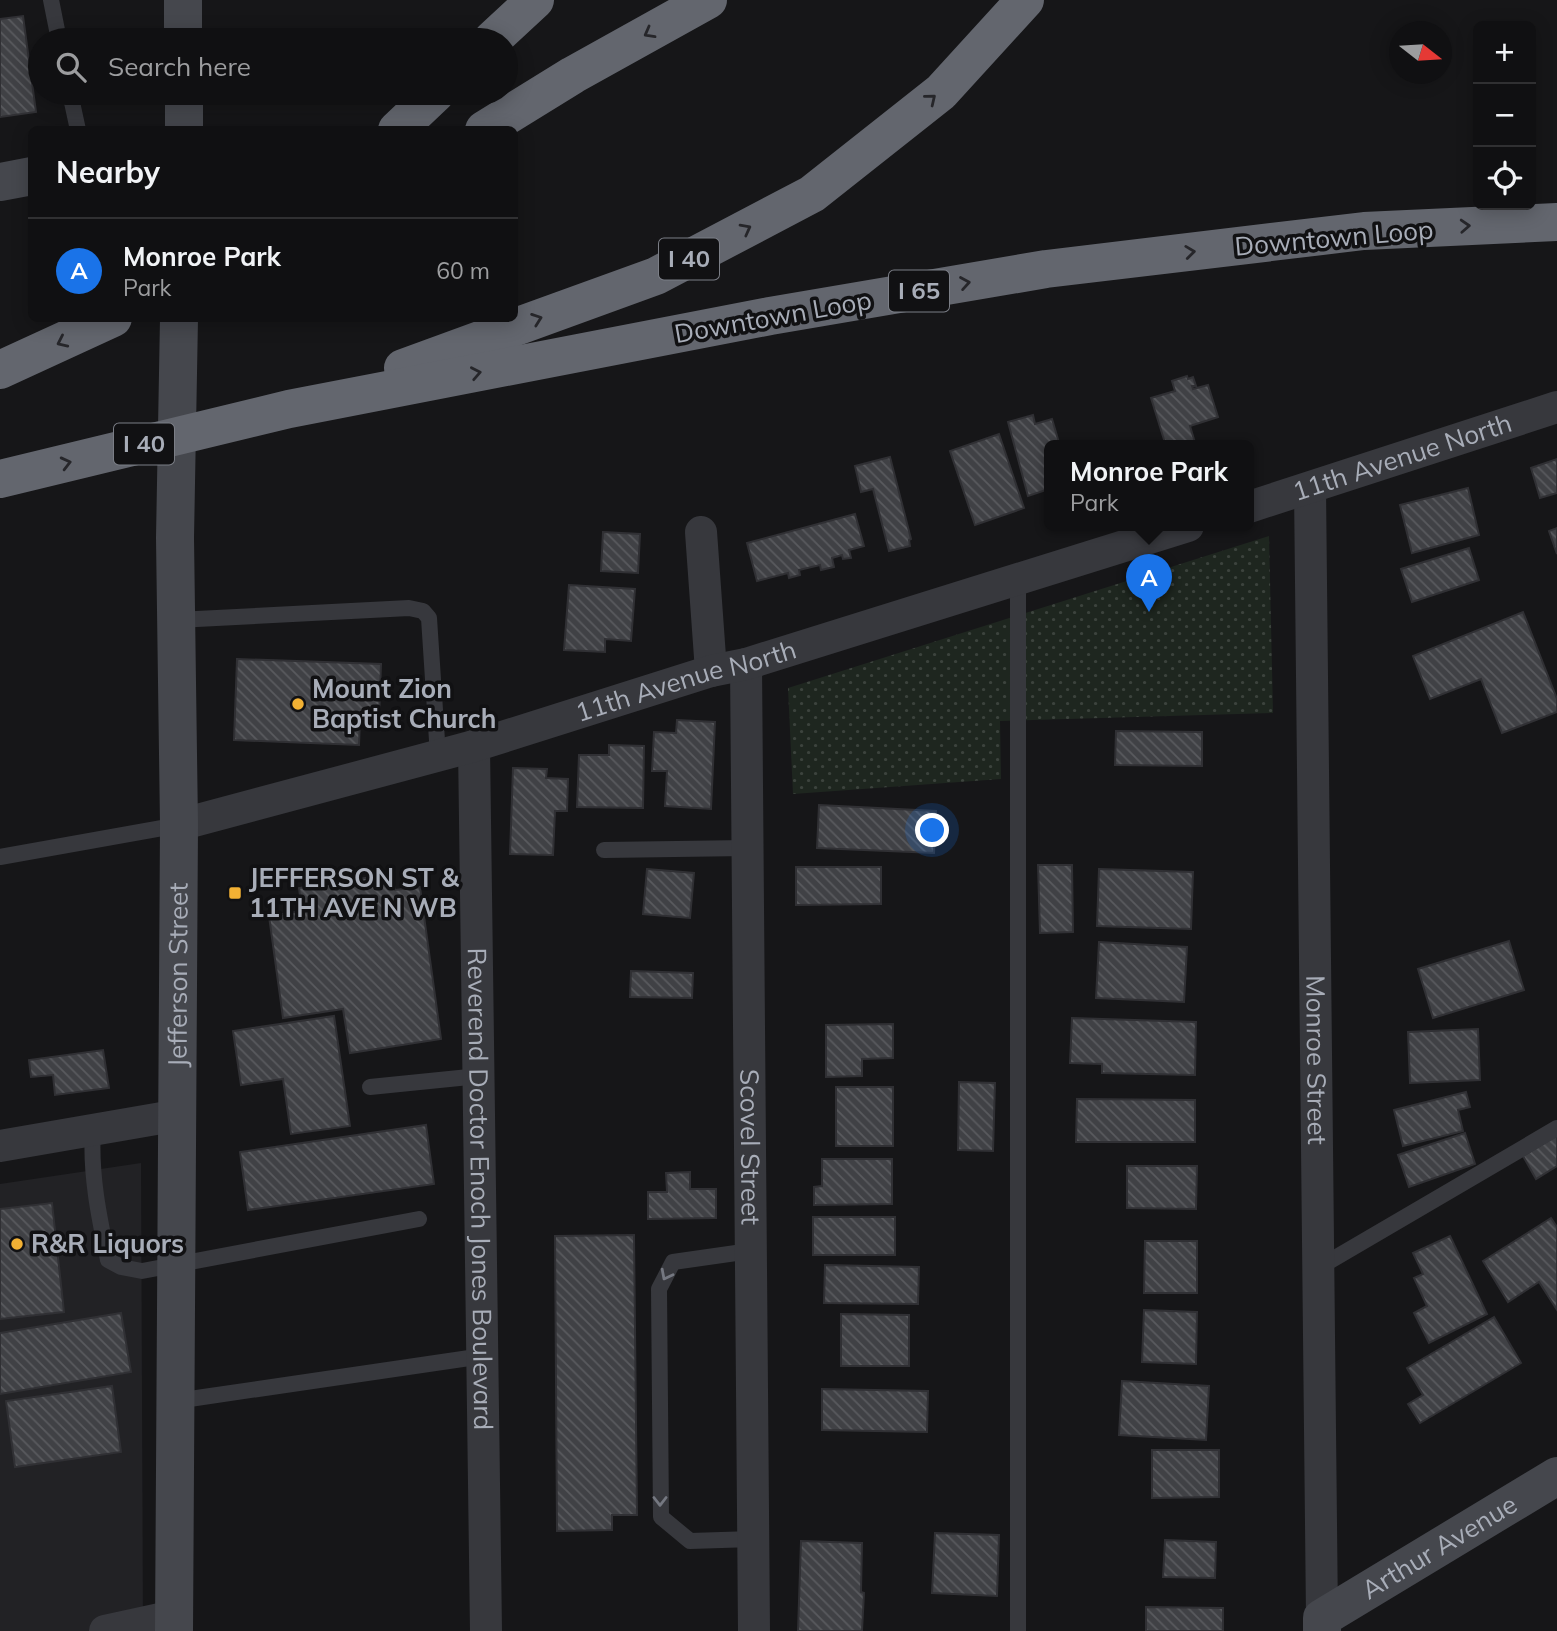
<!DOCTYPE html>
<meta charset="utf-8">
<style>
body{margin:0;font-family:Mulish,sans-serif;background:#19191b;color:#f1f3f6}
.controls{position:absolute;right:21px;top:21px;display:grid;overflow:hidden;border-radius:10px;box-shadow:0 4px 18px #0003}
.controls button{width:63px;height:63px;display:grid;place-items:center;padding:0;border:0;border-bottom:2px solid #303032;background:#101012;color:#f1f3f6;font:35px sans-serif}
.compass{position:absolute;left:1389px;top:21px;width:63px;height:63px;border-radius:50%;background:#101012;box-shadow:0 4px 18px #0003;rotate:107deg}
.you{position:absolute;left:933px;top:831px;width:24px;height:24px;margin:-18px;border:5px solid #fff;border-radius:50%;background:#1a73e8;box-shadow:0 0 0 10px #1a73e833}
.badge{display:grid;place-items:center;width:46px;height:46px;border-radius:50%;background:#1a73e8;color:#fff;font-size:23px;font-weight:700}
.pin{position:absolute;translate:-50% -58px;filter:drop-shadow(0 2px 4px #0008)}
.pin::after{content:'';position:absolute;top:37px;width:24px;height:21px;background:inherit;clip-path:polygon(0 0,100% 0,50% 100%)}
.popup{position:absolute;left:1044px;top:440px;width:210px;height:91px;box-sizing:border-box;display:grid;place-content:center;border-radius:10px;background:#101012;filter:drop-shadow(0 2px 5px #0005);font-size:23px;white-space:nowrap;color:#9c9d9f}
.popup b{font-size:26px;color:#f1f3f6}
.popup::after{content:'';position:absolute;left:50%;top:100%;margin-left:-14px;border:14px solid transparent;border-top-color:#101012}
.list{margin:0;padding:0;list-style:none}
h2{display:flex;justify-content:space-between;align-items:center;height:91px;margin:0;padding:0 28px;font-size:30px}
h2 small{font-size:23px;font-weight:400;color:#9c9d9f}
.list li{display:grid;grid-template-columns:46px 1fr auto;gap:21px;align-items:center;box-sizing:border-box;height:105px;padding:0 28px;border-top:2px solid #303032}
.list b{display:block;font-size:26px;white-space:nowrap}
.list p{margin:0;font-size:23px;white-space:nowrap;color:#9c9d9f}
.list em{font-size:23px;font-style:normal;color:#9c9d9f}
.icon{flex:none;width:38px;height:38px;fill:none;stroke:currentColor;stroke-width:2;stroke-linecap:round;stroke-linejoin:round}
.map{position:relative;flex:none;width:1557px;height:1631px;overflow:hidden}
.search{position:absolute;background:#101012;box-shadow:0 4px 18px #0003;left:28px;top:28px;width:490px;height:77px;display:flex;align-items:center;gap:18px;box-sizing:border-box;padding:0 24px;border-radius:38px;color:#9c9d9f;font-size:26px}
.panel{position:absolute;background:#101012;box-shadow:0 4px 18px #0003;left:28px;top:126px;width:490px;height:196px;border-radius:10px}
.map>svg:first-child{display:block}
.built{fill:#222225}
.park{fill:url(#park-dots)}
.building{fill:url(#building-back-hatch);stroke:#303034;stroke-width:2}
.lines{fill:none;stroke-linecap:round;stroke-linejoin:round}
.lane{stroke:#37383d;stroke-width:16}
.street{stroke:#37383d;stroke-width:32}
.secondary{stroke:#45474d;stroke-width:38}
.highway{stroke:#63666e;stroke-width:38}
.oneway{stroke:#26262a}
.oneway2{stroke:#757881}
.poi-dot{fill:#f2b134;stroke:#111113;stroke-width:2.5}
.labels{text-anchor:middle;stroke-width:7;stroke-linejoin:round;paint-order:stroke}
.shield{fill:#111113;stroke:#7b7e86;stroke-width:2}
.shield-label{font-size:24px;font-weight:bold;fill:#a8adb8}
.street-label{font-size:26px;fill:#a8adb8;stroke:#111113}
.poi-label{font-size:26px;font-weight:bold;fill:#a8adb8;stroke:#111113;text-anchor:start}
</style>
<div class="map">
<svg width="1557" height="1631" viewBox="0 0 1557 1631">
<defs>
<pattern id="park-dots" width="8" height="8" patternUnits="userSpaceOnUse" patternTransform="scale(1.75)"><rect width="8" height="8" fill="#1e261f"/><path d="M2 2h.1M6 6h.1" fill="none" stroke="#3c433d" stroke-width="1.8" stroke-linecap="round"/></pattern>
<pattern id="building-back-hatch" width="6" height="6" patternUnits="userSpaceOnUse" patternTransform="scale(1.75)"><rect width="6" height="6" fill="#404145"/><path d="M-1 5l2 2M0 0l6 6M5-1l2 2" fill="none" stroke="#595a5e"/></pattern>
</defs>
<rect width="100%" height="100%" fill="#161618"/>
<path class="built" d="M141,1163L143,1631H0V1184Z"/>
<path class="park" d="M1269,536L1273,713L1000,721L1001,779L793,794L788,688Z"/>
<g class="building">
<path d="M23,16L36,112L0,117V19Z"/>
<path d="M1187,376L1188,379L1193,377L1196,386H1192L1193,389L1208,385L1218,417L1190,426L1196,446H1166L1151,398L1175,391L1172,381Z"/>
<path d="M1033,415L1035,424L1052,419L1060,446H1049V489L1028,496L1008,422Z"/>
<path d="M999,434L1024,508L975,525L950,451Z"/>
<path d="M890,457L911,539L909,540L910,546L889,551L873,489L861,492L855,466Z"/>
<path d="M1557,459V493L1540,498L1531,468Z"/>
<path d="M1468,488L1479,535L1412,553L1400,505Z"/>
<path d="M855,514L864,546L849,550L851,558L843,559L842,555L832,558L834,567L821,570L820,565L799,570L800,575L789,578L788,573L757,581L747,543Z"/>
<path d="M1557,528V554L1549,531Z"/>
<path d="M603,532L640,534L638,573L601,571Z"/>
<path d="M1469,548L1479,580L1412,602L1401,569Z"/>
<path d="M569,585L635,589L631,641L605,639V652L564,650Z"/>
<path d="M1523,612L1557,699V712L1502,733L1481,679L1430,699L1413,656Z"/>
<path d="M237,659L381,664L379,720H360L359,745L234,740Z"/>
<path d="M677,720L715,722L711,809L665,806L667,771H652L654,732L676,733Z"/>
<path d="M1116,731L1202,732V766L1115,765Z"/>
<path d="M609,745L644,746L643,808L577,807L579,755H609Z"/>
<path d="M513,768L547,769L546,778L568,779L567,811H555L553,855L510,854Z"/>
<path d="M819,805L936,811L934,853L817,848Z"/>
<path d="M1038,865H1072L1073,932L1040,933Z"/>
<path d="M796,867H881V904L796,905Z"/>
<path d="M647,869L694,873L690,918L643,914Z"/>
<path d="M1099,869L1193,872L1191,929L1097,926Z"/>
<path d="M392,874L395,890L420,887L441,1039L350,1053L343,1009L283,1018L269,916L302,911L299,888Z"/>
<path d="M1509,941L1524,990L1433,1018L1418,969Z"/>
<path d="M1099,942L1187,947L1184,1002L1096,998Z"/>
<path d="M631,971L693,973L692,998L630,997Z"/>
<path d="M334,1016L350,1126L291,1134L283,1079L241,1085L233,1031Z"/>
<path d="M1072,1018L1196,1022L1195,1075L1102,1073V1064L1070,1063Z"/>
<path d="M893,1024V1058L862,1059V1076L826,1077V1025Z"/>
<path d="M1478,1029L1480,1080L1410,1083L1408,1032Z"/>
<path d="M103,1050L109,1088L55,1095L53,1075L31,1077L29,1060Z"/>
<path d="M959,1082L995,1083L993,1151L958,1150Z"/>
<rect x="836" y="1087" width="57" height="59"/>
<path d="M1466,1092L1470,1107L1458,1110L1463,1131L1403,1146L1394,1110Z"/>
<path d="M1077,1099L1195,1100V1142H1076Z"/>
<path d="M426,1125L434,1184L248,1210L240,1152Z"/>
<path d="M1465,1133L1475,1164L1409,1187L1398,1155Z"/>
<path d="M1557,1135V1166L1536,1179L1523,1156Z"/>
<path d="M822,1159H892V1204L814,1205V1187L822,1186Z"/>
<path d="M1127,1166H1197L1196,1209L1127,1208Z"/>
<path d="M690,1172V1189H716V1218L648,1219V1192H667L666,1173Z"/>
<path d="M52,1203L64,1312L0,1319V1209Z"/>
<rect x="813" y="1217" width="82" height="38"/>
<path d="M1551,1218L1557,1227V1310L1539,1282L1508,1302L1483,1261Z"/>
<path d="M634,1235L637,1515H612V1530L557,1531L555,1236Z"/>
<path d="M1450,1236L1487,1314L1429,1343L1414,1313L1427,1306L1414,1278L1423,1274L1413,1253Z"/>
<path d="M1145,1241H1197V1293H1144Z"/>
<path d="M825,1265L919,1267L918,1304L824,1303Z"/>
<path d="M1144,1310L1197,1312L1196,1364L1142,1362Z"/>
<path d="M121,1313L131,1372L0,1394V1333Z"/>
<path d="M841,1314L909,1315V1366H841Z"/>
<path d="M1494,1317L1521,1363L1420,1423L1408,1404L1423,1395L1407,1368Z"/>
<path d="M1122,1381L1209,1386L1206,1440L1119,1435Z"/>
<path d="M112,1386L121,1452L15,1467L6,1401Z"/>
<path d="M822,1389L928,1391L927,1432L822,1430Z"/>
<path d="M1152,1450H1219V1497L1152,1498Z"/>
<path d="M935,1533L999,1535L997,1596L932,1593Z"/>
<path d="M1165,1540L1216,1542L1215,1578L1163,1577Z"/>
<path d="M801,1541L862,1543L861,1592L864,1593L862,1631H798Z"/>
<path d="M1146,1607L1223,1608V1631H1146Z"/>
</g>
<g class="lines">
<g class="lane">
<path d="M51,0L59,40"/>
<path d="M70,93L78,130"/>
<path d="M1018,579V1631"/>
<path d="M177,620L409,608L423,611L429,618L438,756"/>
<path d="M604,850L747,848"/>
<path d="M0,857L179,825"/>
<path d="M370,1087L479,1076"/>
<path d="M93,1130C90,1174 99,1217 108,1260L121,1267L142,1271L419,1219"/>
<path d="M750,1251L673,1262L659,1289L661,1517L690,1541L753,1539"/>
<path d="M1318,1268L1557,1128"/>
<path d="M176,1401L483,1356"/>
</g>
<g class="street">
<path id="s1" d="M1310,488L1322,1618"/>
<path id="s2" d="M1249,507L1557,407"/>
<path d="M701,532L711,671"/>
<path id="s3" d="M746,664L754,1631"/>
<path id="s4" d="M474,746L486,1631"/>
<path id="s5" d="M179,825L474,746L711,671L746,664L1188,526"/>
<path d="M0,1146L179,1115"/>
<path d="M105,1631L174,1616"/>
</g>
<g class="secondary">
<path d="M183,0V40"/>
<path d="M184,93V130"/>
<path d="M0,182L32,176"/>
<path id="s6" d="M174,1631L179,825L175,538L179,318"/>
<path id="s7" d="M1322,1631V1618L1557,1476"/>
</g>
<g class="highway">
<path d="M492,40L535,0"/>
<path d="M397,130L436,93"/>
<path d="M484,130L573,75L708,0"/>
<path d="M403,368L656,276L812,194L941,92L1025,0"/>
<path d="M0,370L113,318"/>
<path d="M0,479L289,409L770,316L1046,269L1364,231L1557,222"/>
</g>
</g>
<defs><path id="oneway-chevron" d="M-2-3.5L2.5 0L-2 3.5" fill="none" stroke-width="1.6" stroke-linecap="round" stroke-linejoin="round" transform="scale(1.75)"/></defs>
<g class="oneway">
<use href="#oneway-chevron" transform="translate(649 33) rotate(151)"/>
<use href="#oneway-chevron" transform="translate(931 99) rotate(-39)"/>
<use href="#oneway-chevron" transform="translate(1465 226) rotate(-3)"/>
<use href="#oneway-chevron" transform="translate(746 229) rotate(-28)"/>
<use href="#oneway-chevron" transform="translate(1190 252) rotate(-7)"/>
<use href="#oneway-chevron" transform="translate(965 283) rotate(-10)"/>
<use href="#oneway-chevron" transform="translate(537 319) rotate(-20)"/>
<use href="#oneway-chevron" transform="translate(62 342) rotate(155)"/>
<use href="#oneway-chevron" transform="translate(476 373) rotate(-11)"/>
<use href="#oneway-chevron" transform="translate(66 463) rotate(-14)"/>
</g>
<g class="oneway2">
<use href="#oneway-chevron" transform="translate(666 1275) rotate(117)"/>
<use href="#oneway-chevron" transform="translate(660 1501) rotate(90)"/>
</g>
<g class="poi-dot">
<circle cx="298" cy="704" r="7"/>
<rect x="228" y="886" width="14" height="14" rx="3.5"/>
<circle cx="17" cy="1244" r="7"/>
</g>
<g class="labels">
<g class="shield">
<rect x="659" y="238.5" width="60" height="41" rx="5"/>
<rect x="889" y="270.5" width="60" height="41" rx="5"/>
<rect x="114" y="423.5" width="60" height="41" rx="5"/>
</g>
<g class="shield-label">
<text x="689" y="267">I 40</text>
<text x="919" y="299">I 65</text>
<text x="144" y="452">I 40</text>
</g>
<g class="street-label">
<text transform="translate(1334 238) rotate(-5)" y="9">Downtown Loop</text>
<text transform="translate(773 317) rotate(-10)" y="9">Downtown Loop</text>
<text dy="9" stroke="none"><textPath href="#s2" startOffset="161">11th Avenue North</textPath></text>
<text dy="9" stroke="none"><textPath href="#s5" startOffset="527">11th Avenue North</textPath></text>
<text dy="9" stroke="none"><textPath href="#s6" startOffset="656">Jefferson Street</textPath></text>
<text dy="9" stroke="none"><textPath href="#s1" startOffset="572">Monroe Street</textPath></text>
<text dy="9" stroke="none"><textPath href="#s3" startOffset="483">Scovel Street</textPath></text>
<text dy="9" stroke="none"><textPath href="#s4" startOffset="443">Reverend Doctor Enoch Jones Boulevard</textPath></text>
<text dy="9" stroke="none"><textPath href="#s7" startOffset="150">Arthur Avenue</textPath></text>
</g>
<g class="poi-label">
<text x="312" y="698">Mount Zion<tspan x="312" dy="30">Baptist Church</tspan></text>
<text x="249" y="887">JEFFERSON ST &amp;<tspan x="249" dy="30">11TH AVE N WB</tspan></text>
<text x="31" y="1253">R&amp;R Liquors</text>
</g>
</g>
</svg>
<div class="controls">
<button>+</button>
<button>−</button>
<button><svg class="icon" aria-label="locate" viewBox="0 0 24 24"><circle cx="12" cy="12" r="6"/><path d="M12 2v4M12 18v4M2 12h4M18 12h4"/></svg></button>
</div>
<svg class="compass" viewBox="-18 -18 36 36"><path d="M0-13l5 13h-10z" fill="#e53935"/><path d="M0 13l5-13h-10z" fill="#9c9d9f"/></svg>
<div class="you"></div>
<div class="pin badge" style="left:1149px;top:612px">A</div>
<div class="popup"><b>Monroe Park</b>Park</div>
<div class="search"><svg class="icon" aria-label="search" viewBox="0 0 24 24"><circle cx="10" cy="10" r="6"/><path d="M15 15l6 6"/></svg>Search here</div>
<section class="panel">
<h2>Nearby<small></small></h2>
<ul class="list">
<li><span class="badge">A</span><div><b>Monroe Park</b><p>Park</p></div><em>60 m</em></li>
</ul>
</section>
</div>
